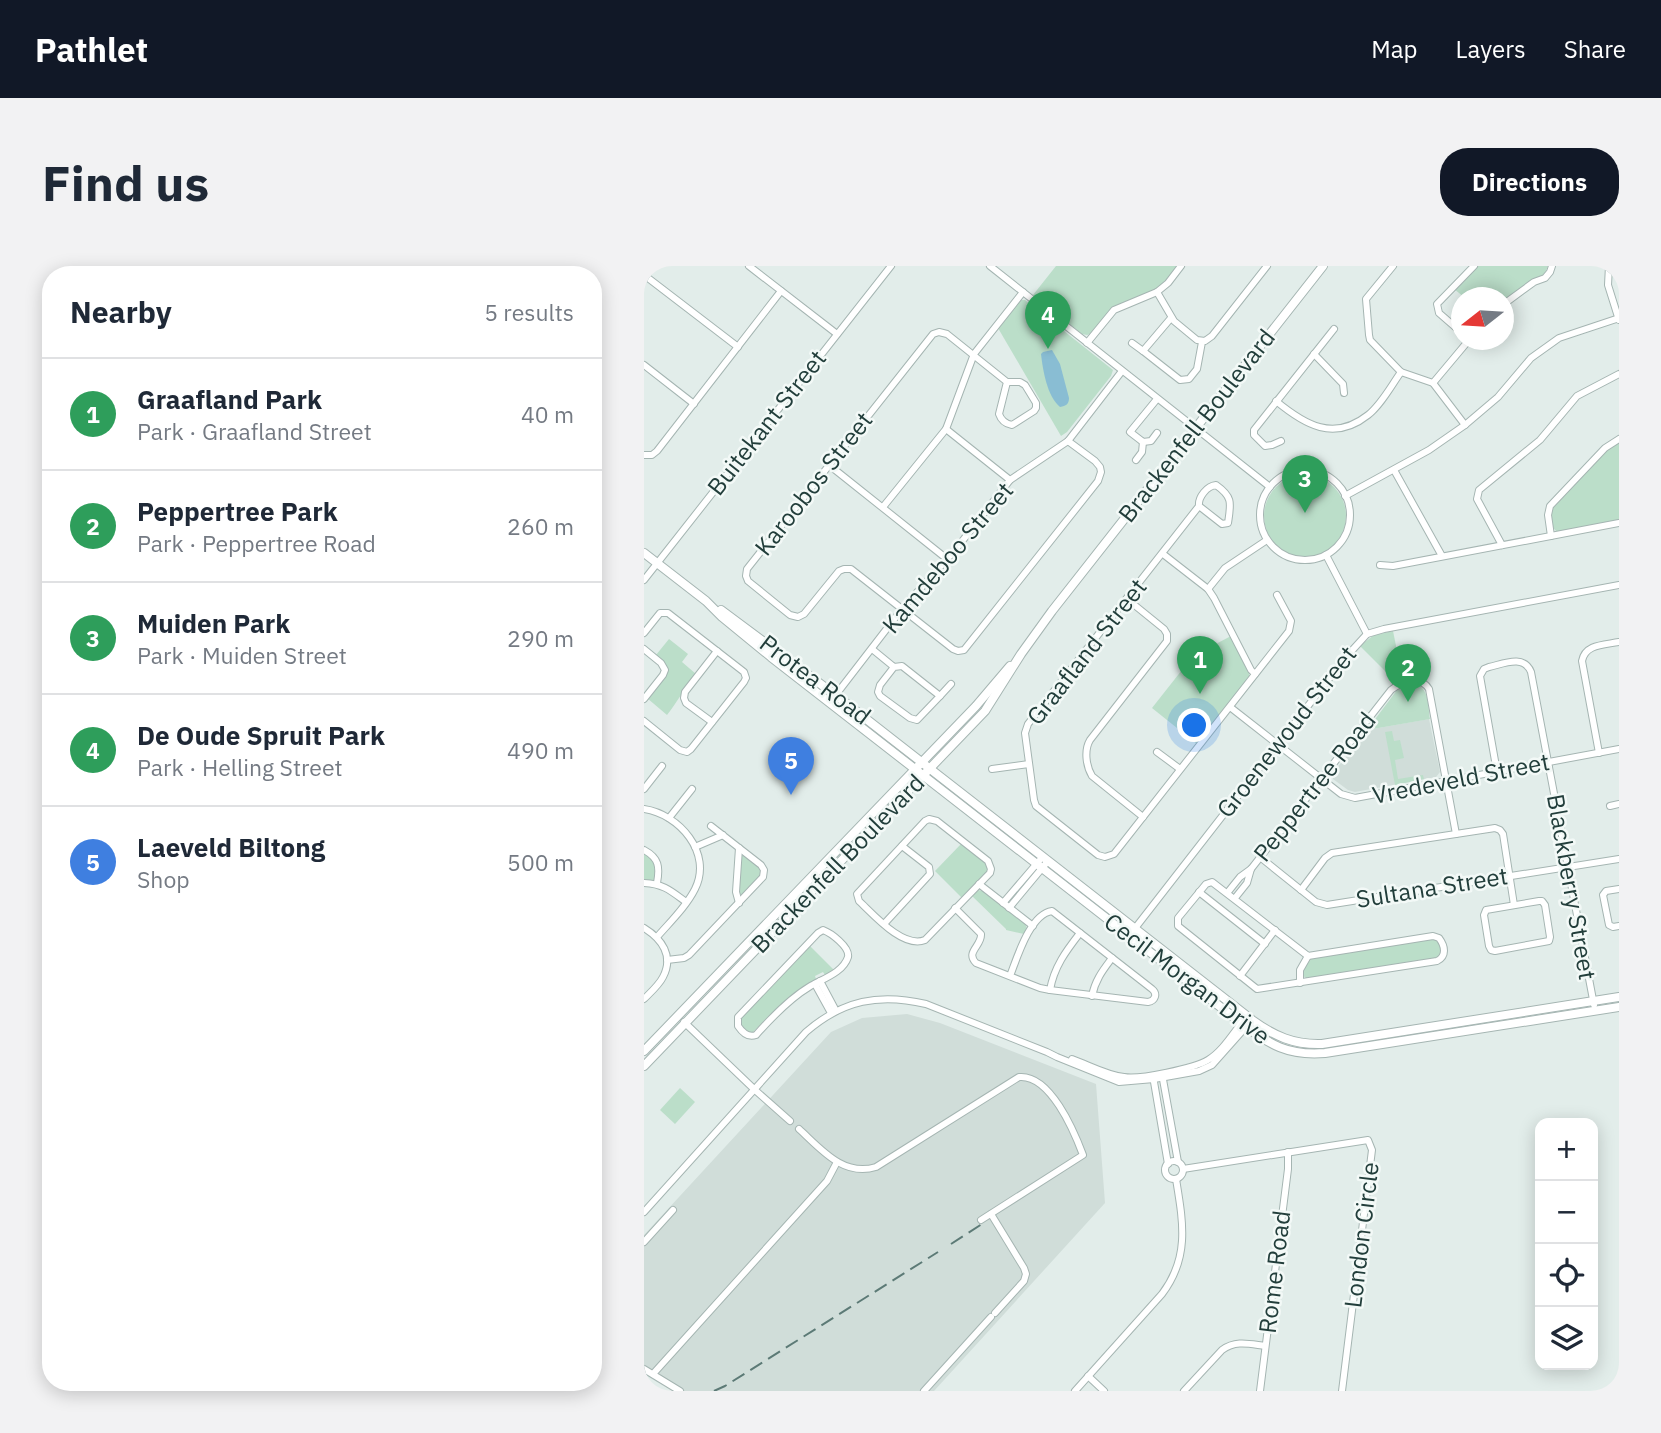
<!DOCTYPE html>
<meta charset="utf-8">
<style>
body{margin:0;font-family:"IBM Plex Sans",sans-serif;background:#f2f2f3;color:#1f2937}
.controls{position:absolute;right:21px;bottom:21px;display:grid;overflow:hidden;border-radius:14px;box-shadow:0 4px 18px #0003}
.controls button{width:63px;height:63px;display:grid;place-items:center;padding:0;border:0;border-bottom:2px solid #e0e1e3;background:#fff;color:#1f2937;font:35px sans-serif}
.compass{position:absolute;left:807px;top:21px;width:63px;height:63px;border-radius:50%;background:#fff;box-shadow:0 4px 18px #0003;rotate:253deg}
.you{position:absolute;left:551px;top:460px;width:24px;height:24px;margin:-18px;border:5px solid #fff;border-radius:50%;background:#1a73e8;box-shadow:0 0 0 10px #1a73e833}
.badge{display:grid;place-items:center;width:46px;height:46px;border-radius:50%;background:#111827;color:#fff;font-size:23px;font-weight:700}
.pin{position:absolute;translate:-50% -58px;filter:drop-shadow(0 2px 4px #0008)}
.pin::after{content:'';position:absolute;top:37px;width:24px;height:21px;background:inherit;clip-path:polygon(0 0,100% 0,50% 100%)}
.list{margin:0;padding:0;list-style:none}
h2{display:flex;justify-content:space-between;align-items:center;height:91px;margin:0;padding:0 28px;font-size:30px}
h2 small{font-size:23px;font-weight:400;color:#747a83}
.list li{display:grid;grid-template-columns:46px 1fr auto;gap:21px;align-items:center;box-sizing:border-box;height:112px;padding:0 28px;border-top:2px solid #e0e1e3}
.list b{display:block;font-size:26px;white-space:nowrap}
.list p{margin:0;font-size:23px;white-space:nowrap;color:#747a83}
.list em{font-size:23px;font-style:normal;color:#747a83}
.icon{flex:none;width:38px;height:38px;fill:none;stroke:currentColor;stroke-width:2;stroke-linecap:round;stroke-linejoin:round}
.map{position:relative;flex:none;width:975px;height:1125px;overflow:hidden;border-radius:28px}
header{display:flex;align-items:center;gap:42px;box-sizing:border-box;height:98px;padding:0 35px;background:#111827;color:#fff}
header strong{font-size:33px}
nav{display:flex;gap:38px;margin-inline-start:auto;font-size:24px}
.intro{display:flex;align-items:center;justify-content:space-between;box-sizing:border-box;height:168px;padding:0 42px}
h1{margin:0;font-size:49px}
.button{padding:18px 32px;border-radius:28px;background:#111827;color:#fff;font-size:24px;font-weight:700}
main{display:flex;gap:42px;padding:0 42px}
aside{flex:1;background:#fff;border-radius:28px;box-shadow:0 4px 18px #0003}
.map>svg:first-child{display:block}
.built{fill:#d0ddd9}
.green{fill:#bbdec9}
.water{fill:#89bdd3}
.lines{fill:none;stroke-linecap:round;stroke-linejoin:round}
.minor-casing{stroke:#a5b5b2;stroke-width:8}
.tertiary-casing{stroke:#a5b5b2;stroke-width:10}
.minor{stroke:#fff;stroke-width:6}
.tertiary{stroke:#fff;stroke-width:8}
.rail{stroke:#5c7a76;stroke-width:2;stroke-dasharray:14 7;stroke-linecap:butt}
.labels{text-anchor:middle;stroke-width:5;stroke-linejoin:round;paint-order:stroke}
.street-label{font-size:24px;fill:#223e3b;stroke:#f3f9f7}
</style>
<header>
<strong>Pathlet</strong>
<nav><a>Map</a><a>Layers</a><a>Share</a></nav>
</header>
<div class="intro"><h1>Find us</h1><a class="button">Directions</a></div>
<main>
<aside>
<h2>Nearby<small>5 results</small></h2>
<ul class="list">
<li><span class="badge" style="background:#2e9e5b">1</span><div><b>Graafland Park</b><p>Park · Graafland Street</p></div><em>40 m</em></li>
<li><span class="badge" style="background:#2e9e5b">2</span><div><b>Peppertree Park</b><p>Park · Peppertree Road</p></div><em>260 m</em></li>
<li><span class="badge" style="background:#2e9e5b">3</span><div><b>Muiden Park</b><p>Park · Muiden Street</p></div><em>290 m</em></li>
<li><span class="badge" style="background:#2e9e5b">4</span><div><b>De Oude Spruit Park</b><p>Park · Helling Street</p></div><em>490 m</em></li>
<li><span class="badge" style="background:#3f7fe0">5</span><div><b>Laeveld Biltong</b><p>Shop</p></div><em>500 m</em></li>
</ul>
</aside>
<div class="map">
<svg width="975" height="1125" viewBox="0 0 975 1125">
<rect width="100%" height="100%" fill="#e2edea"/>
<g class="built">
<path d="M785,453L796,506L792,511L711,526L704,524L689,513V507L723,464Z"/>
<path d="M263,748L296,757L452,818L461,937L290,1125H28L3,1110L0,1115V969L187,766L218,752Z"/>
</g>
<g class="green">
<path d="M412,0H533L519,18L511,24L469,41L446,68L443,69L438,68L389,29Z"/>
<path d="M832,0H904L900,9L889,14L860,34V32L820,31L810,23Z"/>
<path d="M376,34H381L469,104L467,110L423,166L417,170L354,62Z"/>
<path d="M975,176V255L914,266C906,262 906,251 908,243L965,182Z"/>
<circle cx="661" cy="250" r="41"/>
<path d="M749,365L759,414L753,417L716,380L730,369Z"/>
<path d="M587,370L605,406V411L553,478L508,442L549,390Z"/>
<path d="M25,373L44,388L38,396L52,408C41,421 34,435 23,449L3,432L23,403L19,395L12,389Z"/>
<path d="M774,419C785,424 784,441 786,453L723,464L753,424L759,422Z"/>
<path d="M748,465L750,475L756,474L760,492L751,494L754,513L779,509L780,513L751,519L741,466Z"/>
<path d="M318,577L344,598L345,601L344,605L318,632L291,605Z"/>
<path d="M0,586C11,593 14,603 10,615H0Z"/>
<path d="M98,590H101L116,602L118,609L98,629L94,627L96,591Z"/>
<path d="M334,624L339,625L381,657L383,663L380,668L362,664V663L327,629Z"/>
<path d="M791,673L795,674L798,686L796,690L792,692L664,713L659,710V703L668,692Z"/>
<path d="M166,680L190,704L181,709L179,706L171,710L172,713C147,727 128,746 109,766H104L97,759L96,753Z"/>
<path d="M36,822L51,836L31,858L16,844Z"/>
</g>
<path class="water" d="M408,84L416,98L425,132C425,138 422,140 416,141C403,130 399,105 397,88L399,86Z"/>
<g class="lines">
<g class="minor-casing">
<g id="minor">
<path d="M105,0L193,68"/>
<path d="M346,0L626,221"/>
<path d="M749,0L722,33L725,69L726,74L757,106L789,117L821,159"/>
<path d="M965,0L964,19L975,54"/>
<path d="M0,9L94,81"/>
<path d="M513,26L530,55L553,74L561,75L568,70L623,0"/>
<path d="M860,38L890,16L901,12L906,6L908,0"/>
<path d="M527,52L499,85L536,114L545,113L553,103L558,76"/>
<path d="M818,67L795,47L793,38L830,0"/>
<path d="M443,77L470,44L513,26L524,17L537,0"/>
<path d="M488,77L499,85"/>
<path d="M670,88L699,118L700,127"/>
<path d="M0,99L50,138"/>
<path d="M363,116L355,148C357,154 362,158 368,159L390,145L392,142V137L381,119L376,116H363L303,68L295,66L289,68L103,303L102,310L104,315L146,349L154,351L160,348L195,305L200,303H207L309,383L314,385L320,384L454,215L457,206L456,201L451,195L424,175"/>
<path d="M789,117L825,74"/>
<path d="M513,133L486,166L499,176L507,175L513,167"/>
<path d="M632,135C661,159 690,176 724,149C737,139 747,120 757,106"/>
<path d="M302,163L366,214"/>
<path d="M637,175L628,179L621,180L610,169V164L690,63"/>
<path d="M0,189H8L13,185L137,25"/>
<path d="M492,194L498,186L499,176"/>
<path d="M185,199L303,293"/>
<path d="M750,204L798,290"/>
<circle cx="661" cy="249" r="45"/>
<path d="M701,230L785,184L821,159L854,131L887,92L915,72L975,52"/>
<path d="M555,240C554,231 563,220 572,219C589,231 587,237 584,257L578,258L555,240L384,458L381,467L390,534L392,540L454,589L461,591L470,588L645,365L647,355L633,329"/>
<path d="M239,241L302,163L330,88L379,26"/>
<path d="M907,270L904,249L906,240L961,182L975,173"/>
<path d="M858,279L833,233L835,224L896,174L933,130L975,108"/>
<path d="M519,288L564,323L570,332L607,404L611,408"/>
<path d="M682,289L723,368"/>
<path d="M736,299L749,300L975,257"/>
<path d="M0,314L247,0"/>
<path d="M564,323L581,302L623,274"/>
<path d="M483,333L520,363L523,368V375L446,474C440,484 442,500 448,510L499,551"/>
<path d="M0,367L16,347H24L100,406L102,412L100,416L47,483L43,486L36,484L0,455"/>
<path d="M0,383L17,397L21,404L19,409L0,433"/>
<path d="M228,383L250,401L258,400L296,430L273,454L266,452L236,430L234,426L236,419L250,401"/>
<path d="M296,430L307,418"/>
<path d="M188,439L194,431V426L258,343L312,283L366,214L424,175L478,105"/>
<path d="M586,441L697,528L711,532L975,483"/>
<path d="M68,456L42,437L40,432L41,426L73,385"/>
<path d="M513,486L536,503"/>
<path d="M955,487L938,395C941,378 960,379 975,376"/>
<path d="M348,503L385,498"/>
<path d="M853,506L836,410L840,403L845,401C859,398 880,388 887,406L950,739"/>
<path d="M0,523L18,500"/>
<path d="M966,540L975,538"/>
<path d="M0,543C35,548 69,587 51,623C42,641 26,656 13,671"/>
<path d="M25,552L48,523"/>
<path d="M285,553L293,555L344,595L347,603L346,607L281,674C259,683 229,648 215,635L213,628L281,555Z"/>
<path d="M51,581L79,569"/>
<path d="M0,584C15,592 16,601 13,617"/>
<path d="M616,591L672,636L683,639L975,593"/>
<path d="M568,616L664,690L789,670L795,672C801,680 803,690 793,695L613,723L534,660V652L562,618Z"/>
<path d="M0,617C20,618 27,625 42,636"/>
<path d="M335,618L389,660"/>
<path d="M975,623L962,625L959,629L965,659L969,661L975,660"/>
<path d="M657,624L681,592L688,587L851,562L856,564L859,568L870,639"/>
<path d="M555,626L621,678"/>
<path d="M584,626L596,611L607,603L747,424C758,415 777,410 785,423L812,568"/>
<path d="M591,632L603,617L607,603"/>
<path d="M895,635H898L901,639L906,671L905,675L851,685L847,684L845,680L840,649L842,644Z"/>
<path d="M95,637L92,626L95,582"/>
<path d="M359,637L395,595"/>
<path d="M311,642L337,668C338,680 321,686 332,697L396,722L406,724L504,736C511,735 514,728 508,723L408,645C386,648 373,692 366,710"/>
<path d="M365,642L404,595"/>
<path d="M240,658L286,608L285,601L258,580"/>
<path d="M0,662C18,673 30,690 19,711C15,719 7,726 0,733"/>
<path d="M179,664C187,667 206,681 204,691C199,707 178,713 165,721C145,733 128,751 112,769C104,772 98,766 94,760V751L174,667Z"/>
<path d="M485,670L702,391L723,368L740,363L975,319"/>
<path d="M23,694L40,692L45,689L119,611L120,604L117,599L67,560"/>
<path d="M596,710L631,664"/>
<path d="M176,715L192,745"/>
<path d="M656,717V704L664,690"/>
<path d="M171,718L187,747"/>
<path d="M406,724C410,701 422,685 436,667"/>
<path d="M448,730C451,714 459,704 468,692"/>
<path d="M40,756L111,824L146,855"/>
<path d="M428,793C445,799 462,809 480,811C495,814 551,802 564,794C579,785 589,767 600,754"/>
<path d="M518,808L534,896"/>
<path d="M509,810L524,898"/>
<path d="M155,863C177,883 199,911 232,901L375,811C406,808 430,865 439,889L337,954"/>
<circle cx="530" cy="904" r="9"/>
<path d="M539,903L724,874L728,884L698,1125"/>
<path d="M0,946L162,766C199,734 235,727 282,738L403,786L413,791L475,816L510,813L555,805L568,799L608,754"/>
<path d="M347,948L380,1002L382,1008L380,1015L351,1047"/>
<path d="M0,976L29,944"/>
<path d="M0,1103L36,1125"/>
<path d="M9,1108L183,915L193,896"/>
<path d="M444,1110L460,1125"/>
<path d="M280,1125L347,1051"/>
<path d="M431,1125L518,1028C546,991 539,956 532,913"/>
<path d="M540,1125L578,1084C592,1074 605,1078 621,1080"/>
<path d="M616,1125L644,903V886"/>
</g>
</g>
<g class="tertiary-casing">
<g id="tertiary">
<path d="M0,287L62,335L78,351L127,391L597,757C626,779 644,790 681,787L975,741"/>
<path d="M77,344L194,431L608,754C630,770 650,779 678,778L975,731"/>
<path d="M0,785L332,440L366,400"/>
<path d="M0,800L341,445L377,388L408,345L679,0"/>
</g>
</g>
<use href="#minor" class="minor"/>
<use href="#tertiary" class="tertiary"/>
<g class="rail">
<path d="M307,978L338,958"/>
<path d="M70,1125L81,1120L294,986"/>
</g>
</g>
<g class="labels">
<g class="street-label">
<text transform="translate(123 157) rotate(-52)" y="8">Buitekant Street</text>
<text transform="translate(553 160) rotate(-52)" y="8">Brackenfell Boulevard</text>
<text transform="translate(170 218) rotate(-52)" y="8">Karoobos Street</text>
<text transform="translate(304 292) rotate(-50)" y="8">Kamdeboo Street</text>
<text transform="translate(443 386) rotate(-52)" y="8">Graafland Street</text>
<text transform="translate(171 414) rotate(37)" y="8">Protea Road</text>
<text transform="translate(643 466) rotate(-52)" y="8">Groenewoud Street</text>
<text transform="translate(817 513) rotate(-11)" y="8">Vredeveld Street</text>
<text transform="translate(671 521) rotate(-52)" y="8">Peppertree Road</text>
<text transform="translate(194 598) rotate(-46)" y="8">Brackenfell Boulevard</text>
<text transform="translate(927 621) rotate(80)" y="8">Blackberry Street</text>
<text transform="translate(788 622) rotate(-9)" y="8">Sultana Street</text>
<text transform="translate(543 713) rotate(37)" y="8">Cecil Morgan Drive</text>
<text transform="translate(718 969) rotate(-83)" y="8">London Circle</text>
<text transform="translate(631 1006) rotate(-83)" y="8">Rome Road</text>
</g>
</g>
</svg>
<div class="controls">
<button>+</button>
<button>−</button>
<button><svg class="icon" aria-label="locate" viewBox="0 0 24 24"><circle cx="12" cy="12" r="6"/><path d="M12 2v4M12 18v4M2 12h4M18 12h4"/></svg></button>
<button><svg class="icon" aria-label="layers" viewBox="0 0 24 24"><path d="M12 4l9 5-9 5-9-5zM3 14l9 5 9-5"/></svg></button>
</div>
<svg class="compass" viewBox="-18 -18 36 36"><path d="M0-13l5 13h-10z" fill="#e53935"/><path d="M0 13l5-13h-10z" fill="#747a83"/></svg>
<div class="you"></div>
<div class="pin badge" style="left:556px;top:428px;background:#2e9e5b">1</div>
<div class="pin badge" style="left:764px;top:436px;background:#2e9e5b">2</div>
<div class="pin badge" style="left:661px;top:247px;background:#2e9e5b">3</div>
<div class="pin badge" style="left:404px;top:83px;background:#2e9e5b">4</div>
<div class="pin badge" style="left:147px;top:529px;background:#3f7fe0">5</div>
</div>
</main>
